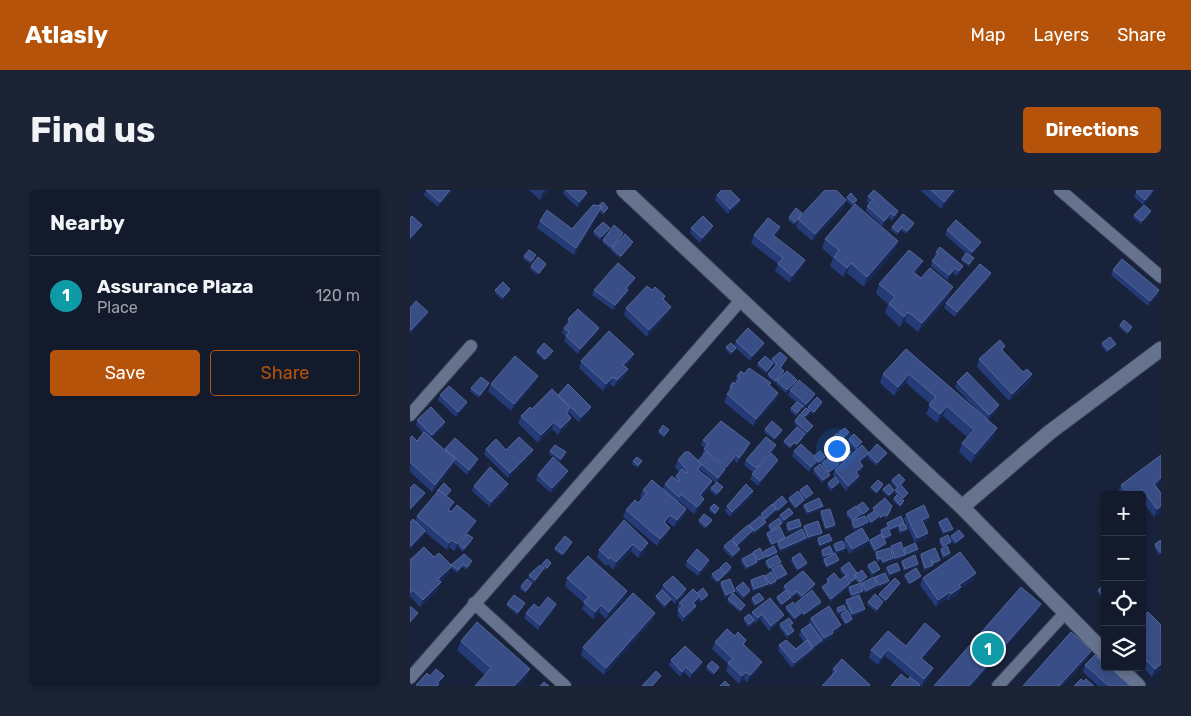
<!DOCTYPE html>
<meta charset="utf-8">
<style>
body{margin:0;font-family:Rubik,sans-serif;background:#1b2334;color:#f1f3f6}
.controls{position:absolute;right:15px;bottom:15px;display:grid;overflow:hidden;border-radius:5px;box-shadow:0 2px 8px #0003}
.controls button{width:45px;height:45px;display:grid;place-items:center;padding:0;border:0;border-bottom:1px solid #313848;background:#121a2c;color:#f1f3f6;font:25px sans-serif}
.you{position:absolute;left:426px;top:258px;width:18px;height:18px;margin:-12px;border:4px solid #fff;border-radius:50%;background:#1a73e8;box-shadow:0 0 0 8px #1a73e833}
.badge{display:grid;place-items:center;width:32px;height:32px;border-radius:50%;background:#b45309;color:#fff;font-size:16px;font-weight:700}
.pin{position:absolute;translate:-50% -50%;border:2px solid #fff;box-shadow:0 1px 5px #0006}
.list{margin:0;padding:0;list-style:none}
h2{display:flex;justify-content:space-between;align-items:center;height:65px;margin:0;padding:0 20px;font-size:21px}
h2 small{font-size:16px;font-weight:400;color:#9ca1a9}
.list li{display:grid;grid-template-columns:32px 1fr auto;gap:15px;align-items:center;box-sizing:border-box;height:80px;padding:0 20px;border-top:1px solid #313848}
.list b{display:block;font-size:19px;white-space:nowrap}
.list p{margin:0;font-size:16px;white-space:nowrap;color:#9ca1a9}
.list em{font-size:16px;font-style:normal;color:#9ca1a9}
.actions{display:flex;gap:10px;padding:15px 20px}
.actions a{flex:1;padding:11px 0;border:1px solid #b45309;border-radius:5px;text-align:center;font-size:18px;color:#b45309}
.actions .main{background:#b45309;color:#fff}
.icon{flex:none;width:28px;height:28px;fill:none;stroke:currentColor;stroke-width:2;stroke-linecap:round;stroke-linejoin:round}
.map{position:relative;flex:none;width:751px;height:496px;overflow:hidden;border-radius:5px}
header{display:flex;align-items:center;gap:30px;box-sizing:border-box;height:70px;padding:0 25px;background:#b45309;color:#fff}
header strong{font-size:24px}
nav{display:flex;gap:28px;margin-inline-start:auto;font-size:18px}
.intro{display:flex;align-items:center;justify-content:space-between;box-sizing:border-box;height:120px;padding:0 30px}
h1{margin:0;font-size:35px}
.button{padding:12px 22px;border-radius:5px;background:#b45309;color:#fff;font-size:18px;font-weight:700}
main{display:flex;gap:30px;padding:0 30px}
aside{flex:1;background:#121a2c;border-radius:5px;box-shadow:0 2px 8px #0003}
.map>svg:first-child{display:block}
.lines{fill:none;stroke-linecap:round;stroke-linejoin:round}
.street-casing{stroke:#373e51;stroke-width:14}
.secondary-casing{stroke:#373e51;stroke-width:17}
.street{stroke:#66738f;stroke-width:12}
.secondary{stroke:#66738f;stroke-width:15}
.wall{fill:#243b77}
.shaded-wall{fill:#162959}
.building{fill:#394e86;stroke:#556898}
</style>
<header>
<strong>Atlasly</strong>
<nav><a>Map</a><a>Layers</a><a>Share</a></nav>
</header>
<div class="intro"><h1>Find us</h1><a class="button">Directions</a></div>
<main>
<aside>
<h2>Nearby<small></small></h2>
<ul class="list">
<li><span class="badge" style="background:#0f9aa8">1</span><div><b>Assurance Plaza</b><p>Place</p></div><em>120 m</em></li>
</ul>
<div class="actions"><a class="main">Save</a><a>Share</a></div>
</aside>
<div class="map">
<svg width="751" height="496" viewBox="0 0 751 496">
<rect width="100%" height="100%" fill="#18223a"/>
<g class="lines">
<g class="street-casing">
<g id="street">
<path d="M650,0L751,87"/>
<path d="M0,225L61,156"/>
<path d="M64,413L155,496"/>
<path d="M0,488L331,110"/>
<path d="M588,496L655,423"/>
</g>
</g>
<g class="secondary-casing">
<g id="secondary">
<path d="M214,0L552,317L695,463"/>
<path d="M552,317L640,242L751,159"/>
<path d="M709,477L728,496"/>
</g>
</g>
<use href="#street" class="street"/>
<use href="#secondary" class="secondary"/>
</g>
<g class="wall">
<path d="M16,0H43L28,17L14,5Z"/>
<path d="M119,0H139L130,10Z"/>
<path d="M154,0H174L175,8L167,17L153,4Z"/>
<path d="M510,0H548L531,19Z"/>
<path d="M746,0L733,15L724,7L726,2Z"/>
<path d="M307,5L328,15L318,24L305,10Z"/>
<path d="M458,6L488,21L486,26L482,31L479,28L472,36L456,21L457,16L459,14L457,11Z"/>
<path d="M437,7L446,13L442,16L436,10L434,17L402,51L386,37L388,29L436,9Z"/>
<path d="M183,15L197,20L193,25L190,22L164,65L127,38L130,31L162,39Z"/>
<path d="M392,23L384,35L378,30L379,27Z"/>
<path d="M740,23L731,34L723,28L724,25Z"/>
<path d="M504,33L503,36L496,44L491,40L487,45L481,40L482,37Z"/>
<path d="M370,37L367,44L365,46L392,77L380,93L365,81L368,74L341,53L344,45Z"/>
<path d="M200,38L199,40L190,50L183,44L184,41Z"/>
<path d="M281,38L301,41L290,53L280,43Z"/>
<path d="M537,40L571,52L569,57L561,66L564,68L559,76L551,71L556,63L535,45Z"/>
<path d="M213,43L212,45L201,60L192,52L193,50Z"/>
<path d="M415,49L488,51L485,60L454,97L437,83L433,87L420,76L423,68L412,58Z"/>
<path d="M222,54L210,68L201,61L202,58Z"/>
<path d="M526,62L553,76L551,81L547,86L543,83L537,90L521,76L522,71L525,68L524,67Z"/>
<path d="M114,66L125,68L120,74L113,68Z"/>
<path d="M136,74L135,77L128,85L120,79L121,76Z"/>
<path d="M509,80L506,84L511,88L539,107L508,142L495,131L490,137L475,123L478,114L466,104L469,94Z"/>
<path d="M703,80L748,105L738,116L701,85Z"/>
<path d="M581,83L579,88L545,127L534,118L536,113Z"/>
<path d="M223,93L217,100L216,105L203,120L182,105L184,100Z"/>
<path d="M100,99L99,102L92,110L85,103V100Z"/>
<path d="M242,100L255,106L254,110L261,117L258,124L237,147L214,125L216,118Z"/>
<path d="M158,129L187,143L168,164L154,151L156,146L152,143L154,138L157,135V134Z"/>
<path d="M710,135L722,137L721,139L717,144L709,137Z"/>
<path d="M326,151L354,153L352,158L340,171L326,158L321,165L316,160V157L324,156Z"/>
<path d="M692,153L705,156L697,163L691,155Z"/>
<path d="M595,156L593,161L613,182L622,184L620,192L599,211L567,177L569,169Z"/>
<path d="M496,159L567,220L545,197L547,192L589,215L587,220L578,230L587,238L584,247L561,273L549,262L552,253L557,247L533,226L527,233L516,224L520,214L496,193L484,206L470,193L473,184Z"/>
<path d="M127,161H143L142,164L135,171L126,163Z"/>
<path d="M377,168L371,178L374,181L373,184L365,193L357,186L358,184L365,175L363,174L362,176L356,183L347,176L348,173L361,171L362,169Z"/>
<path d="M171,171H221L216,177L218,179L215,186L204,197L200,194L193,201L169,178Z"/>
<path d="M334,184L360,195L368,203L366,210L343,236L314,212L320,197L326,194L325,193L327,186Z"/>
<path d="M128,186L125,193L101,221L78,201L81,194Z"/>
<path d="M367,191L386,192L376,203L366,194Z"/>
<path d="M79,193L78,196L69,208L60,201L61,198Z"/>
<path d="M380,200L403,209L394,219L392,217L386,226L380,221L381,218L386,212L378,205Z"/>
<path d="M30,205L57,212L55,217L46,227L28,210Z"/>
<path d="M148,205L180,222L169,232L158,222V224L161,228L158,235L148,245L142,239L128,253L108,233L111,226L122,219Z"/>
<path d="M412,212L411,215L403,224L399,221V224L395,228L403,236L402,238L396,245L384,233L385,231L391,225V223L397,219L398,217Z"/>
<path d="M7,230L34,237L22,248L35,260V259L67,274L57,285L44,273L42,277L22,302L0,282V248L7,251L13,243L6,235Z"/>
<path d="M355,239L372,240L371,243L364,250L354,242Z"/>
<path d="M259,240L258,242L254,248L248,243L249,241Z"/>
<path d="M429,242L438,245L424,260L418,254L419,252L429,244Z"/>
<path d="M394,247L386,256L384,254L380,259L373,253L374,251Z"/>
<path d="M439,249L451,254L446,260L438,252Z"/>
<path d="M293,250L338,258L327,273L324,270L314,282L313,284L306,293L290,279L289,280L302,291L299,299L292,307L294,309L291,316L284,324L269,311L268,312L276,319L274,326L264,337L258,332L256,334L257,345L247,356L213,327L216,320L228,313L232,308L230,307L233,300L253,299L255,294L265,288L269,282L265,277L268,270L288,271L293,265L292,264L295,258L291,255Z"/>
<path d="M76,259L123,260L121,265L98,288L74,264Z"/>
<path d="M364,260L361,264L368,270L366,275L348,296L340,289L344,283L334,275L336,270Z"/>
<path d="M140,261L156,262L150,271L139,264Z"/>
<path d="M384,261L404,266L415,267L414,269L408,274L407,273L406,275L399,282L382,266Z"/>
<path d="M424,262L440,265L432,273L423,264Z"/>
<path d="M459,263L476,265L466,276L457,267L451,273V281L447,284L448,291L436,301L429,292L428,295L421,301L417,296L418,293L425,287L423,285L425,280Z"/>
<path d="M223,271H232L231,274L227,278L222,274Z"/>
<path d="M412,273L428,276L419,284V287L412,293L403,282L404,279L411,275Z"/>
<path d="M128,285L156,286L141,303L126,290Z"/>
<path d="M482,290H495L494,292L491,295L497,305L492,310L493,314L490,317L483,311L484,308L487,305L484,303L487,299L481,293Z"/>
<path d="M473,294L472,297L466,304L461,299V297Z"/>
<path d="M711,295L746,297L751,303V322L744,327L732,311V305H710L708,303Z"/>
<path d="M64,296L97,299L80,317L62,301Z"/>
<path d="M301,298L312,300L306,306L300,301Z"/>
<path d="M473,299L484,302L478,307L472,301Z"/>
<path d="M390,300L402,306L395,311L394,310L393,312L385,319L378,310L379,308L389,303Z"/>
<path d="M27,301L40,303L36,306L44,312L40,321L66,331L63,338L58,344L62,351L53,362L48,357V356L44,361L39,357L37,360L15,342L13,346L5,332L7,326L26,304Z"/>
<path d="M343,301L342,306L320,327L315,321L317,316Z"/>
<path d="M377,312L376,315L367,322L366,321L365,322L355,331L356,332L355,335L344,344L342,342L328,357L330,359L329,361L322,368L313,359L314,356L322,350V349L339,336L351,326V324L363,314Z"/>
<path d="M394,315L413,316L412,319L397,325L393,317Z"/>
<path d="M447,316L459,319L458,322L452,326L451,325L450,326L444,331L458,332L457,335L444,341L441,334L442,332L436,325L437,322L447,317Z"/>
<path d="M300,318H309L308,321L305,325L299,321Z"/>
<path d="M463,318L482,319L476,329L474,326L470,329L467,326V330L460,334L456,328L457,326L463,322Z"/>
<path d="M411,321L425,335L424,337L415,340L410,324Z"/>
<path d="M383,323L382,326L373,333L369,327L370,325Z"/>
<path d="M496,324L519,327L517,332L513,334L516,348L505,353L494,329Z"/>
<path d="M214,330L235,361L228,368L221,361L203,380L198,374L196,376L187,367L189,360Z"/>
<path d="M289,330H302L301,333L295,339L288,332Z"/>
<path d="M529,332L542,341L533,345L528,334Z"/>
<path d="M372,333L371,336L369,337L375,348L374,349L395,351L370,362L367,355L368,353L361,356L356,345L357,343L360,341L358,337L359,335Z"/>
<path d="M377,333L391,336L390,339L378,343L376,336Z"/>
<path d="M477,333H494L493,334L497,339L496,341L490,344L488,339V337L479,342L480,348L475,350L476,353L475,356L464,362L459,353L460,350L470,344V343L471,340L478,339L476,336Z"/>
<path d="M394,336L411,345L397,350L393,338Z"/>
<path d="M541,346H554L553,348L545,355L540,349Z"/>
<path d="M408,348L422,350L421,353L409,357L407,351Z"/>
<path d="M435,348L457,355L440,364L433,353Z"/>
<path d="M530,349L541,352L540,354L534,357L540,366L533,369L530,361L532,358L529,352Z"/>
<path d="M751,350V363L749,365L744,357L745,354Z"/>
<path d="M424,354L435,361L426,364L428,372L416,378L413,371L414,369H413L411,363L412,360L423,363L422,364H426L423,357Z"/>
<path d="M161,355L152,366L144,360L145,358Z"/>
<path d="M481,356L493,359L494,358L508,359L507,362L495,367V366L494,367L484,371L480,358Z"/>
<path d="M354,361L367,362L366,364L356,369L355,367L354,369L347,373V374L336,380L331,372L332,369L342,364L343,362L353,363Z"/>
<path d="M466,362L483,368V371L472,374L471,370L467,372L465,365Z"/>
<path d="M511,364L529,373L523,375L522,377L514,381L510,366Z"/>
<path d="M24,367L41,375L61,374L56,380L52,377L47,383L41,378L39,383L30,392H31L28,400L10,417L1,407L0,408V370Z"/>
<path d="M382,368L397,373L396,376L387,381L381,371Z"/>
<path d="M277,371L298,375L288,386L275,376Z"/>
<path d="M356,371L370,374L359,380L355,374Z"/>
<path d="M492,371L507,376L494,382L491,373Z"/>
<path d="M132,374L140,375L136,380L134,379L124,393L118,388L119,385L132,376Z"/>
<path d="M458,375L470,379L469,381L462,386L457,377Z"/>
<path d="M321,377V380L307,393L301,387L302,384L309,379L310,378Z"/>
<path d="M477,377L490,380L489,382L479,387L476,380Z"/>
<path d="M431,378L456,389L450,394L451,395L452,393L465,389V387L478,393L468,398L467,396V398L455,403L452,397V404L441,407L438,400L439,397L449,394L445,389V390L440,394L439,396L421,412L412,399V397L417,393L416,391L417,389L430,390L435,386L430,381Z"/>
<path d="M362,379L376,386L366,391V393L360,397L358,393L357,396L343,402L340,393L341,390L355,387L361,382Z"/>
<path d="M566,383L563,390L550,399L548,404L538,411L537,409L526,417L510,395L513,388Z"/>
<path d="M495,385L510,388L499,395L494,387Z"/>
<path d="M157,388L217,401L215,409L196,429L189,422L183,429L172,419L174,413L155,396Z"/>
<path d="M311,392L325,401L326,398L340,400V402L333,409L325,401V404H324L334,417L330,422L317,411L318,409L321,405L315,408L310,395Z"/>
<path d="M490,393L489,395L475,412L468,406L469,404Z"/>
<path d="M253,395L275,404L265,414L261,410L254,418L245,408L246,406L251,400Z"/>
<path d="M111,396H121L115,403L110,399Z"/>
<path d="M374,396H404L391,408L386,404L371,416L366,409L367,407L375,400L373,399Z"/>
<path d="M695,398V404L691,407L687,402L688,400Z"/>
<path d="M287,403L297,407L291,412L289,410L285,414L286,416L284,421L273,432L267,425L269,420L267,418L269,413Z"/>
<path d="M342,408L353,411L345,417L341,411Z"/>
<path d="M436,410L454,422L441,427L435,413Z"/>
<path d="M411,412L410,415L393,426L391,423L390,426L384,430L376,420V417L385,415L386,413Z"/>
<path d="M458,412L472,414L466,422L457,414Z"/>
<path d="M97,414L114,416L107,425L97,416Z"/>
<path d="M146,414L145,419L128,440L114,428L116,423L129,418Z"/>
<path d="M427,418L435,421L441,432L435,435L430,426L431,424L428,425L426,421Z"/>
<path d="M342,422L372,430L359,441L350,429L346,433L344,431L343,433L338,437L334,431V428L341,426Z"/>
<path d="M245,423L243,430L194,485L171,465L173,457Z"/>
<path d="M401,428L429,440L423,444L421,448L412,453L411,452L410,455L401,461V463L382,478L368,460L369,455L386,459L394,452L389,445L391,440L399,434V433Z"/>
<path d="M732,428L751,435V479L742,487L732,476Z"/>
<path d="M370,434L382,435L381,436L383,443L377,448L369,437Z"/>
<path d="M325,446L336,450L334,455L349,479L337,492L334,489L329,494L316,481L318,474L302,459L305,452Z"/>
<path d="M530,446L527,453L513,470L523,478L521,485L512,496L508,493L498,490L500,487L475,466L468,475L459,468L461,460L496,456Z"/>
<path d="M51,451L120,479L116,488L75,485L47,460Z"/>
<path d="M261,470L290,477L280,488L274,482L270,487L259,475Z"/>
<path d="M694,474L720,496H688L673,482L675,475Z"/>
<path d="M297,476L309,477L308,480L303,485L296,479Z"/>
<path d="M423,479L460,496L421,487Z"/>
</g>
<g class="shaded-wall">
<path d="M40,0H43L28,17L30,12Z"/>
<path d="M135,0H139L130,10L132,3Z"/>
<path d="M544,0H548L531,19L534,12Z"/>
<path d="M743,0H746L733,15L735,10Z"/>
<path d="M177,3L175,8L167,17L169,12Z"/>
<path d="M330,10L328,15L318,24L320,19Z"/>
<path d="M436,10L434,17L402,51L405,44Z"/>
<path d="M192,16L189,24L164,65L166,58Z"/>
<path d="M488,21L486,26L482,31L484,26Z"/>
<path d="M741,21L740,23L731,34L732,31Z"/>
<path d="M481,23L479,28L472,36L474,31Z"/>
<path d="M12,35L10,40L0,51V48Z"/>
<path d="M303,36L301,41L290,53L292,48Z"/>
<path d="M370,37L367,44L361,52L363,45Z"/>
<path d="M200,38L199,40L190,50L191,47Z"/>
<path d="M213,43L212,45L201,60L202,57Z"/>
<path d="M488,51L485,60L454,97L457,87Z"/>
<path d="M223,52L222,54L210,68L211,66Z"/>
<path d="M571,52L569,57L560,67L562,62Z"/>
<path d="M395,70L392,77L380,93L382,86Z"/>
<path d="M513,71L509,80L500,91L503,82Z"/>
<path d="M441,73L437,83L433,87L437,78Z"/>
<path d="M553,76L551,81L547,86L549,81Z"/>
<path d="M545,78L543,83L537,90L539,85Z"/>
<path d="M581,83L579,88L545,127L547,122Z"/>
<path d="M225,88L223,93L214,103L216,98Z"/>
<path d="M543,97L539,107L508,142L512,133Z"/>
<path d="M218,100L216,105L203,120L205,115Z"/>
<path d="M749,100L748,105L738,116L740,111Z"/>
<path d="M261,117L258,124L237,147L239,140Z"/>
<path d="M18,122L16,127L0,144V141Z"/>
<path d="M498,122L495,131L490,137L494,127Z"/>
<path d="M189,138L187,143L168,164L170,159Z"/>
<path d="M354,153L352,158L340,171L342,166Z"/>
<path d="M706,154L705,156L697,163L698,160Z"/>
<path d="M143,161L142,164L135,171V169Z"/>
<path d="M224,164L221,171L211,182L213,175Z"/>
<path d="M218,179L215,186L204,197L207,190Z"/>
<path d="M499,184L496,193L484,206L488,197Z"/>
<path d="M622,184L620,192L599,211L602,204Z"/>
<path d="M128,186L125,193L101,221L104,214Z"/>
<path d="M203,187L200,194L193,201L196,194Z"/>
<path d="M387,190L386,192L376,203L377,200Z"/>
<path d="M79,193L78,196L69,208L70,205Z"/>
<path d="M368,203L366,210L343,236L346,229Z"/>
<path d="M405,204L403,209L394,219L396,214Z"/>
<path d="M57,212L55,217L46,227L48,222Z"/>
<path d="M412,212L411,215L403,224L404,222Z"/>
<path d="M589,215L587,220L577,230L579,225Z"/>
<path d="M537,216L533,226L527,233L530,224Z"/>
<path d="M181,217L180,222L169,232L171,227Z"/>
<path d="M161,228L158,235L148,245L151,238Z"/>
<path d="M35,232L34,237L20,250L22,245Z"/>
<path d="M144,232L142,239L128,253L131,245Z"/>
<path d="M587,238L584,247L561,273L565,264Z"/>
<path d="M439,242L438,245L424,260L425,258L433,249L434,247Z"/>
<path d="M395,244L394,247L386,256L387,254Z"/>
<path d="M340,253L338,258L327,273L329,268Z"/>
<path d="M366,255L364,260L344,283L346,278Z"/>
<path d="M123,260L121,265L98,288L100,283Z"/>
<path d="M441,262L440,265L432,273L433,271Z"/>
<path d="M459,263L457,268L447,276L449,271Z"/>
<path d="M477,263L476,265L466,276L467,273Z"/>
<path d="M326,265L324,270L314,282L316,277Z"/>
<path d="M45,269L42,277L22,302L25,295Z"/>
<path d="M68,269L67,274L57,285L59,280Z"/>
<path d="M368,270L366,275L348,296L350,291Z"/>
<path d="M408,270L406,275L399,282L401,277Z"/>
<path d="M429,274L428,276L418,285L419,282Z"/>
<path d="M453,276L451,281L444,286L446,282Z"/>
<path d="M315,279L313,284L306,293L308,288Z"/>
<path d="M158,281L156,286L141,303L142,298Z"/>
<path d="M420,285L419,287L412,293L413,290Z"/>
<path d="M449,286L448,291L436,301L438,296Z"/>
<path d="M751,288V293L741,301L744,294Z"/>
<path d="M302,291L299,299L287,312L290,305Z"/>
<path d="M429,292L428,295L421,301L422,298Z"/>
<path d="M98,294L97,299L80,317L81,312Z"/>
<path d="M732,299L730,305H725Z"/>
<path d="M343,301L342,306L320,327L322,322Z"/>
<path d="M15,303L13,308L0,322V319Z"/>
<path d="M403,303L402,306L395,311L396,308Z"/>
<path d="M294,309L291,316L284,324L287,317Z"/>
<path d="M394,310L393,312L385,319L386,317Z"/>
<path d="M44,312L41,320L35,327L38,319Z"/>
<path d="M377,312L376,315L367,322L368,320Z"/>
<path d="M413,316L412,319L397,325L398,322Z"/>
<path d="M751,316V322L744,327L747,319Z"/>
<path d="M276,319L274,326L264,337L267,330Z"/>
<path d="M366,319L365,322L355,331V329Z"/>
<path d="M459,319L458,322L452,326L453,324Z"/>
<path d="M383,323L382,326L373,333L374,330Z"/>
<path d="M451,324L450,326L442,332L443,330Z"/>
<path d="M260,325L258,332L251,340L254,332Z"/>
<path d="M468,327L467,330L460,334L461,332Z"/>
<path d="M519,327L517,332L510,335L512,330Z"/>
<path d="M66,331L63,338L49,355V354L44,361L47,354Z"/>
<path d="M356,332L355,335L344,344L345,341Z"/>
<path d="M458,332L457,335L444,341L445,338Z"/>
<path d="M494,333L493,335L479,342L480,339Z"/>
<path d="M425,335L424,337L415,340L416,338Z"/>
<path d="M391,336L390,339L378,343L379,340Z"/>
<path d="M260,338L257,345L247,356L250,349Z"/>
<path d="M497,339L496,341L490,344L491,341Z"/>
<path d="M543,339L542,341L533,345L534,342Z"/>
<path d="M343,340L342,343L327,358V355Z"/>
<path d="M15,341L13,346L0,360V357Z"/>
<path d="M412,343L411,345L397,350L398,347Z"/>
<path d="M518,343L516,348L505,353L507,348Z"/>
<path d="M481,345L480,348L473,351L474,348Z"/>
<path d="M554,346L553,348L545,355L546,352Z"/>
<path d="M63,348L62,351L53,362L54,359Z"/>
<path d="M375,348L374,350L361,356L362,354Z"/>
<path d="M396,348L395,351L370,362L371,359Z"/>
<path d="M42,350L39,357L37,360L39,353Z"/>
<path d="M422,350L421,353L409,357L410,355Z"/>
<path d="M459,350L457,355L440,364L442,359Z"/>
<path d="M162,352L161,355L152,366L153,364Z"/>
<path d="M541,352L540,354L532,358L533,356Z"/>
<path d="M238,353L235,361L228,368L231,361Z"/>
<path d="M476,353L475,356L464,362L465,360Z"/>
<path d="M223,354L221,361L203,380L206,372Z"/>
<path d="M435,358V361L426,364L427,361Z"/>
<path d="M508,359L507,362L495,367L496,364Z"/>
<path d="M367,362L366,364L356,369L357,367Z"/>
<path d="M423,363L422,365L413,369L414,366Z"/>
<path d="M540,363V366L533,369L534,366Z"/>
<path d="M495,365L494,367L484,371L485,368Z"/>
<path d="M355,367L354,369L347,373L348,370Z"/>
<path d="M483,368V371L472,374L473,372Z"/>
<path d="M299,370L298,375L288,386L290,381Z"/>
<path d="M429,370L428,372L416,378L417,376Z"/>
<path d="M530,370L529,373L523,375L522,377L514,381L515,378L523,375V373Z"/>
<path d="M347,372V374L336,380L337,377Z"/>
<path d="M371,372L370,374L359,380L360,378Z"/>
<path d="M397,373L396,376L387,381L388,379Z"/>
<path d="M508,374L507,376L494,382L495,379Z"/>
<path d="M42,376L39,383L25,397L28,389Z"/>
<path d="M470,379L469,381L462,386L463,383Z"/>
<path d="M490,380L489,382L479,387L480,384Z"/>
<path d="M566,383L563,390L550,399L548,404L538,411L541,404L549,395Z"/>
<path d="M377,384L376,386L366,392L367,389Z"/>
<path d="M314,385L313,387L307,393L308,391Z"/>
<path d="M511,386L510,388L499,395L500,393Z"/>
<path d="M457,387L456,389L449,394L450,392Z"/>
<path d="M366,391V393L360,397V394Z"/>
<path d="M479,391L478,393L468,398L469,395Z"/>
<path d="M31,392L28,400L10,417L13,410Z"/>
<path d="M440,393L439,396L421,412V409Z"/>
<path d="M490,393L489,395L475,412L476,410Z"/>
<path d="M358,394L357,396L343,402L344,399Z"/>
<path d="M405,394L404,396L391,408L392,406Z"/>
<path d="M467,395V398L455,403L456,401Z"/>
<path d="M276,399L275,404L265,414L267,409Z"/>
<path d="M217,401L215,409L196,429L199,422Z"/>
<path d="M325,401V404L315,408L316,405Z"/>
<path d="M453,401L452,404L441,407L442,405Z"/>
<path d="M540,402L537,409L526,417L528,410Z"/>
<path d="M298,405L297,407L291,412L292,410Z"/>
<path d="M290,406L288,411L282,418L283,413Z"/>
<path d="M381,407V409L371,416L372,414Z"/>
<path d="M354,409L353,411L345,417L346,414Z"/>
<path d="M411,412L410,415L393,426L394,424Z"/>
<path d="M146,414L145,419L128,440L130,435Z"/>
<path d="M631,414L628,421L562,496H559Z"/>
<path d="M191,415L189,422L183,429L185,422Z"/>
<path d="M286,416L284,421L273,432L274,427Z"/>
<path d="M436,419L435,422L428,425L429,422Z"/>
<path d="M455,419L454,422L441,427L442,424Z"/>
<path d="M245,423L243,430L194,485L196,478Z"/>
<path d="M391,423L390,426L384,430L385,428Z"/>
<path d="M352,424L350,429L346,433L348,428Z"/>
<path d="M374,425L372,430L359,441L361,436Z"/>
<path d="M442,429L441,432L435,435L436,433Z"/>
<path d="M431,435L429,440L423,444L421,448L412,453L414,448L422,441Z"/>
<path d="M384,441L383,443L377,448L378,445Z"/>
<path d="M530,446L527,453L509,475L511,468Z"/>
<path d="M412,450L410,455L402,462L403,457Z"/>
<path d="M403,458L401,463L382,478L384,473Z"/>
<path d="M478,459L475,466L468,475L471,468Z"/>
<path d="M682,460L679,467L653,496H649Z"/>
<path d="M292,472L290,477L280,488L282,483Z"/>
<path d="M352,472L349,479L337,492L340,485Z"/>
<path d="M751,474V479L742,487L745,479Z"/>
<path d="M276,477L274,482L270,487L272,482Z"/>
<path d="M523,478L521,485L512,496L514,489Z"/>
<path d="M120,479L116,488L109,496H104Z"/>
<path d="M336,482L334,489L329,494L332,486Z"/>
<path d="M34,486L32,491L27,496V493Z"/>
</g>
<g class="building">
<path d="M16,0H40L30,12Z"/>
<path d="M156,0H174L177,3L169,12Z"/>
<path d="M312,0H320L330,10L320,19L307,5Z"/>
<path d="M415,0H426L436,10L405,44L388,29Z"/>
<path d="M464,0L488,21L484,26L481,23L474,31L457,16L463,10L458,6Z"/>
<path d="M521,0H544L534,12Z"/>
<path d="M728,0H743L735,10L726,2Z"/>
<path d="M441,3L447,10L443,13L437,7Z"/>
<path d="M193,12L198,18L194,22L191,19L192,16H188Z"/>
<path d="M445,14L488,51L457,87L441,73L437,78L424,67L429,60L415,49Z"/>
<path d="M183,15L192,16L166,58L130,31L137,20L162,39Z"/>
<path d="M734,15L741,21L732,31L724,25Z"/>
<path d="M386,18L392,23L385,32L379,27Z"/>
<path d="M493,24L504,33L497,41L492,37L488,42L482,37Z"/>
<path d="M2,26L12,35L0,48V28Z"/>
<path d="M293,26L303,36L292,48L281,38Z"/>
<path d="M358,28L370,37L363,45L395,70L382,86L368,74L373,68L344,45Z"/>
<path d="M546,30L571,52L562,62L537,40Z"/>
<path d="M193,32L200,38L191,47L184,41Z"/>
<path d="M204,35L213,43L202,57L193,50Z"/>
<path d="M215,44L223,52L211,66L202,58Z"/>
<path d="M530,57L553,76L549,81L545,78L539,85L522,71L528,64L526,62Z"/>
<path d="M119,60L126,65L121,71L114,66Z"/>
<path d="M499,60L513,71L503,82L511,88L520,78L543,97L512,133L498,122L494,127L479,114L485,107L469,94Z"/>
<path d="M556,63L564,68L559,74L552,69Z"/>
<path d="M128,67L136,74L129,83L121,76Z"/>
<path d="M712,69L749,100L740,111L703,80Z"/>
<path d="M208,73L225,88L216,98L218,100L205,115L184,100Z"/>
<path d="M570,74L581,83L547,122L536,113Z"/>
<path d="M93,92L100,99L93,107L85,100Z"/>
<path d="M237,96L242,100L245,97L255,106L253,109L261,117L239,140L216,118Z"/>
<path d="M6,111L18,122L0,141V118Z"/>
<path d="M168,119L189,138L170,159L156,146L159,142L154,138L160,131L158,129Z"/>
<path d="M714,130L722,137L718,142L710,135Z"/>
<path d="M338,138L354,153L342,166L326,151Z"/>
<path d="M199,141L224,164L213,175L218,179L207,190L203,187L196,194L171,171Z"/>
<path d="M700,147L706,154L698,160L692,153Z"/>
<path d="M590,150L595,156L591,159L613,182L617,179L622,184L602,204L569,169Z"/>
<path d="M134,153L143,161L135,169L127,161Z"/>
<path d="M321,153L326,158L322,162L316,157Z"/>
<path d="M496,159L587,238L565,264L552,253L564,240L537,216L530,224L519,215L526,207L499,184L488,197L473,184Z"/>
<path d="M370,162L377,168L370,178L374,181L366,191L358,184L367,174L362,169Z"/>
<path d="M105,166L128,186L104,214L81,194Z"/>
<path d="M355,166L363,173L357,181L348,173Z"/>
<path d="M339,178L361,193L359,195L368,203L346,229L317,204L322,198L320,197L323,192L325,194L330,188L327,186L331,181L334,184Z"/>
<path d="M377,181L387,190L377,200L367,191Z"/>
<path d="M557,182L589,215L579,225L547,192Z"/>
<path d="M71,187L79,193L70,205L61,198Z"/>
<path d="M389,190L405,204L396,214L380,200Z"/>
<path d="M158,194L181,217L171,227L148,205Z"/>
<path d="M39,196L57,212L48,222L30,205Z"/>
<path d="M142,199L160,218L156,222L161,228L151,238L144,232L131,245L111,226L120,217L122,219Z"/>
<path d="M407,207L412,212L404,222L398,217Z"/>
<path d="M387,212L393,216L387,223L381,218Z"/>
<path d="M21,217L35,232L22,245L7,230Z"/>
<path d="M396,218L400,221L395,226L391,223Z"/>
<path d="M390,224L403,236L397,242L385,231Z"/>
<path d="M311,231L340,253L329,268L326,265L316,277L294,259L298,254L293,250Z"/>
<path d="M362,231L372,240L365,248L355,239Z"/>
<path d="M253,235L259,240L254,245L249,241Z"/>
<path d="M387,237L395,244L387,254L385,252L380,256L374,251Z"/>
<path d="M435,238L439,242L434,247L429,242Z"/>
<path d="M14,242L45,269L25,295L0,272V248L2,246L7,251Z"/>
<path d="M427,243L434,248L425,258L419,252Z"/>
<path d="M444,244L452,252L446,257L439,249Z"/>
<path d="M109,247L123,260L100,283L76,259L86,249L96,260Z"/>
<path d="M356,247L366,255L346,278L336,270Z"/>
<path d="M45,248L68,269L59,280L35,259Z"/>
<path d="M432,253L441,262L433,271L424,262Z"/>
<path d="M391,254L408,270L401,277L384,261Z"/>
<path d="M467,254L477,263L467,273L458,264Z"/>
<path d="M145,255L156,262L151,269L140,261Z"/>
<path d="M452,255L459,263L449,271L453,276L446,282L449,286L438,296L425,280Z"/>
<path d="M410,261L415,267L409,272L404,266Z"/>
<path d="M275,262H279L292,274L287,279L302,291L290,305L294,309L287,317L271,304L269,307L255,294L262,286L269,292L270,290L266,286L272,279L277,283L278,281L268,270Z"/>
<path d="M296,262L315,279L308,288L288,271Z"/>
<path d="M361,263L368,270L350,291L342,284Z"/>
<path d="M422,265L429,274L419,282L412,273Z"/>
<path d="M751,265V288L744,294L751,303V316L747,319L732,299L725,305H718L711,295Z"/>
<path d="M143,267L158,281L142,298L128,285Z"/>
<path d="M227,267L232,271L228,275L223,271Z"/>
<path d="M410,274L420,285L413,290L404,279Z"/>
<path d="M80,277L98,294L81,312L64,296Z"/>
<path d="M489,284L495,290L490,294L498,303L493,308L485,300L488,297L482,290Z"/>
<path d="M425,287L429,292L422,298L418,293Z"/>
<path d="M242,290L276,319L267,330L260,325L254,332L260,338L250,349L216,320L225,310L228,313L237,303L233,300Z"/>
<path d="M468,290L473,294L467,302L461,297Z"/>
<path d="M307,292L313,297L307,303L301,298Z"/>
<path d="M34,293L41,300L36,306L29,300L28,302L27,301Z"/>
<path d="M4,294L15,303L0,319V298Z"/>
<path d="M336,294L343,301L322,322L317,316Z"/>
<path d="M479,294L484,300L479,305L473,299Z"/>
<path d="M397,295L403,303L396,308L390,300Z"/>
<path d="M29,300L44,312L38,319L41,322L47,315L66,331L47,354L42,350L39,353L7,326Z"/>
<path d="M388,301L394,310L386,317L379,308Z"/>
<path d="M487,305L494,311L490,315L484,308Z"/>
<path d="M372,306L377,312L368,320L363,314Z"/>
<path d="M409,308L413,316L398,322L394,315Z"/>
<path d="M475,308L482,316L477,326L475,324L471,327L463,318Z"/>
<path d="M453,312L459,319L453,324L447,316Z"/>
<path d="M304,314L309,318L305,323L300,318Z"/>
<path d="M362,314L366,319L355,329L351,324Z"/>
<path d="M514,315L519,327L512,330L518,343L507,348L496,324Z"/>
<path d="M446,316L451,324L443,330L437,322Z"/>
<path d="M379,318L383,323L374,330L370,325Z"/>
<path d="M420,319L425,335L416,338L411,321Z"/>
<path d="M464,321L468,327L461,332L457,326Z"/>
<path d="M294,324L302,330L296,336L289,330Z"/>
<path d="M350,326L356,332L345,341L339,335Z"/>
<path d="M455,326L458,332L445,338L442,331Z"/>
<path d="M491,326L494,333L480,339L477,333Z"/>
<path d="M369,328L372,333L362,340L359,335Z"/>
<path d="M537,328L543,339L534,342L529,332Z"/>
<path d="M3,329L15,341L0,357V332Z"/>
<path d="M389,329L391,336L379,340L377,333Z"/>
<path d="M214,330L238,353L231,361L223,354L206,372L200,367L199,369L189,360Z"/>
<path d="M408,331L412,343L398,347L394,336Z"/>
<path d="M495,334L497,339L491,341L489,336Z"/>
<path d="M338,335L343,340L327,355L322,349Z"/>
<path d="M370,337L375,348L362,354L357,343Z"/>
<path d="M477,337L481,345L474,348L471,340Z"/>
<path d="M452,338L459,350L442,359L435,348Z"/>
<path d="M392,339L396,348L371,359L368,352Z"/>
<path d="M549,340L554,346L546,352L541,346Z"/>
<path d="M57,344L63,348L54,359L49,354Z"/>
<path d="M419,344L422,350L410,355L408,348Z"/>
<path d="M471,344L476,353L465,360L460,350Z"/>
<path d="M538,345L541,352L533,356L530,349Z"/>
<path d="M155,346L162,352L153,364L145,358Z"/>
<path d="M321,350L330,359L323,365L314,356Z"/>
<path d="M751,350V362H750L745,354Z"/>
<path d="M432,351L435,358L427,361L424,354Z"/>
<path d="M491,352L495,365L485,368L481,356Z"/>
<path d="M505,353L508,359L496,364L494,358Z"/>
<path d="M364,356L367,362L357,367L354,361Z"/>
<path d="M420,356L423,363L414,366L412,360Z"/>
<path d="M537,356L540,363L534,366L531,359Z"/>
<path d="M14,357L24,367L29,363L42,376L28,389L31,392L13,410L3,400L0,403V377L2,376L0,374V370Z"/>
<path d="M350,358L355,367L348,370L343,362Z"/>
<path d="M480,358L483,368L473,372L472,368L468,369L466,362Z"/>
<path d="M525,358L530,370L523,373L521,369L523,375L515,378L511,364Z"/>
<path d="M287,359L299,370L290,381L277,371Z"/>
<path d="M550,362L566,383L549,395L551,397L541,404L540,402L528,410L513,388Z"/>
<path d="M343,363L347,372L337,377L332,369Z"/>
<path d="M390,363L397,373L388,379L382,368Z"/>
<path d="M425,363L429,370L417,376L414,369Z"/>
<path d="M54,364L62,371L57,377L53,374L48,380L41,375Z"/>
<path d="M367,365L371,372L360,378L356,371Z"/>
<path d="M505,365L508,374L495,379L492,371Z"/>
<path d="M178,366L217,401L199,422L191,415L185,422L174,412L179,407L157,388Z"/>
<path d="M137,369L141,373L137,378L132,374Z"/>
<path d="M465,371L470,379L463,383L458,375Z"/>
<path d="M316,372L321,377L315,384L310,378Z"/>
<path d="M439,372L447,383L444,385L446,388L441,391L431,378Z"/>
<path d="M487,373L490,380L480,384L477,377Z"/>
<path d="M371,374L377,384L367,389L362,379Z"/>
<path d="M130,375L134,378L125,390L119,385Z"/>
<path d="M506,378L511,386L500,393L495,385Z"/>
<path d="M309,379L314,385L308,391L302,384Z"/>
<path d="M452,380L457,387L450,392L445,385Z"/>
<path d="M393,381L405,394L392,406L387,401L382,405L374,396Z"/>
<path d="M361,382L366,391L360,394L355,386Z"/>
<path d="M424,383L430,390L435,386L440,393L421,409L412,397L419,392L417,389Z"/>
<path d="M475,383L479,391L469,395L465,387Z"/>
<path d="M354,385L358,394L344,399L341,390Z"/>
<path d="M263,386L276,399L267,409L253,395Z"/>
<path d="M464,387L467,395L456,401L452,393Z"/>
<path d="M485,388L490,393L476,410L469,404Z"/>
<path d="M117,389L122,393L116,401L111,396Z"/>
<path d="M320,389L325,401L316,405L311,392Z"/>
<path d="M333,392L340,400L334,406L326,398Z"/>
<path d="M451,393L453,401L442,405L439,397Z"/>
<path d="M692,396L695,398V402L692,404L688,400Z"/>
<path d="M611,397L631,414L559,496H524Z"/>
<path d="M293,398L298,405L292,410L287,403Z"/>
<path d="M283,399L290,406L283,413L286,416L274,427L268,420L273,416L269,413Z"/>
<path d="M252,400L261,409L255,415L246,406Z"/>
<path d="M376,400L381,407L372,414L367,407Z"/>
<path d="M402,400L411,412L394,424L386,413Z"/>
<path d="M223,403L245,423L196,478L173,457Z"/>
<path d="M323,403L335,415L331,420L318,409Z"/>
<path d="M349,403L354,409L346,414L342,408Z"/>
<path d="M465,404L473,412L467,419L458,412Z"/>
<path d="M104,405L115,413L108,422L97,414Z"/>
<path d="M449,405L455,419L442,424L436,410Z"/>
<path d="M138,407L146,414L130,435L116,423L124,414L129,418Z"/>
<path d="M360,408L374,425L361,436L352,424L348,428L342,422Z"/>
<path d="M383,412L391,423L385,428L376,417Z"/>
<path d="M434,415L436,419L429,422L427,418Z"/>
<path d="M0,416L8,423L0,432Z"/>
<path d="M419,416L431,435L422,441L423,443L414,448L401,428Z"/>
<path d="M437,420L442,429L436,433L431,424Z"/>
<path d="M738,422L751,435V474L745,479L732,466V428Z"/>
<path d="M339,424L344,430L339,434L334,428Z"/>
<path d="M379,428L383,433L380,435L384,441L378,445L370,434Z"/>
<path d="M67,432L120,479L104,496H65L81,478L51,451Z"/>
<path d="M515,433L530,446L511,468L523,478L514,489L478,459L471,468L461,460L478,441L496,456Z"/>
<path d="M400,434L412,450L403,457L391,440Z"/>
<path d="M317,439L325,446L328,442L336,450L333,454L352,472L340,485L336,482L332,486L318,473L323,469L305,452Z"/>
<path d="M661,442L682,460L649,496H613Z"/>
<path d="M376,450L386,459L397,450L403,458L384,473L369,455Z"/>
<path d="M275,456L292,472L282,483L276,477L272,482L261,470Z"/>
<path d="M685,465L695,474V477H699L720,496H699L675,475Z"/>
<path d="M687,466L695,473H694L687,467Z"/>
<path d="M432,469L460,495L459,496H412L426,481L423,479Z"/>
<path d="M302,471L309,477L304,483L297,476Z"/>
<path d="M26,479L34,486L27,493L29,494L27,496H8L6,495L17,483L20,486Z"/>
<path d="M246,481L251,486L242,496H232Z"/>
<path d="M491,484L498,490L500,487L510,495L509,496H481Z"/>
<path d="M671,489L673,492L676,489L684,496H664Z"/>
<path d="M315,491L320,496H310Z"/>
<path d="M134,492L139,496H130Z"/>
</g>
</svg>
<div class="controls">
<button>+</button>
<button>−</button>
<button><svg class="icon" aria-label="locate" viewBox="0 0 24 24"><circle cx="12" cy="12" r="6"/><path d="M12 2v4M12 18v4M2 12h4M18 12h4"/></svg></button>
<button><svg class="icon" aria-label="layers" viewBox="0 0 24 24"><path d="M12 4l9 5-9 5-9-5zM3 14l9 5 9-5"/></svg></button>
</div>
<div class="you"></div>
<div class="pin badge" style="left:578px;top:459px;background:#0f9aa8">1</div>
</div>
</main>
